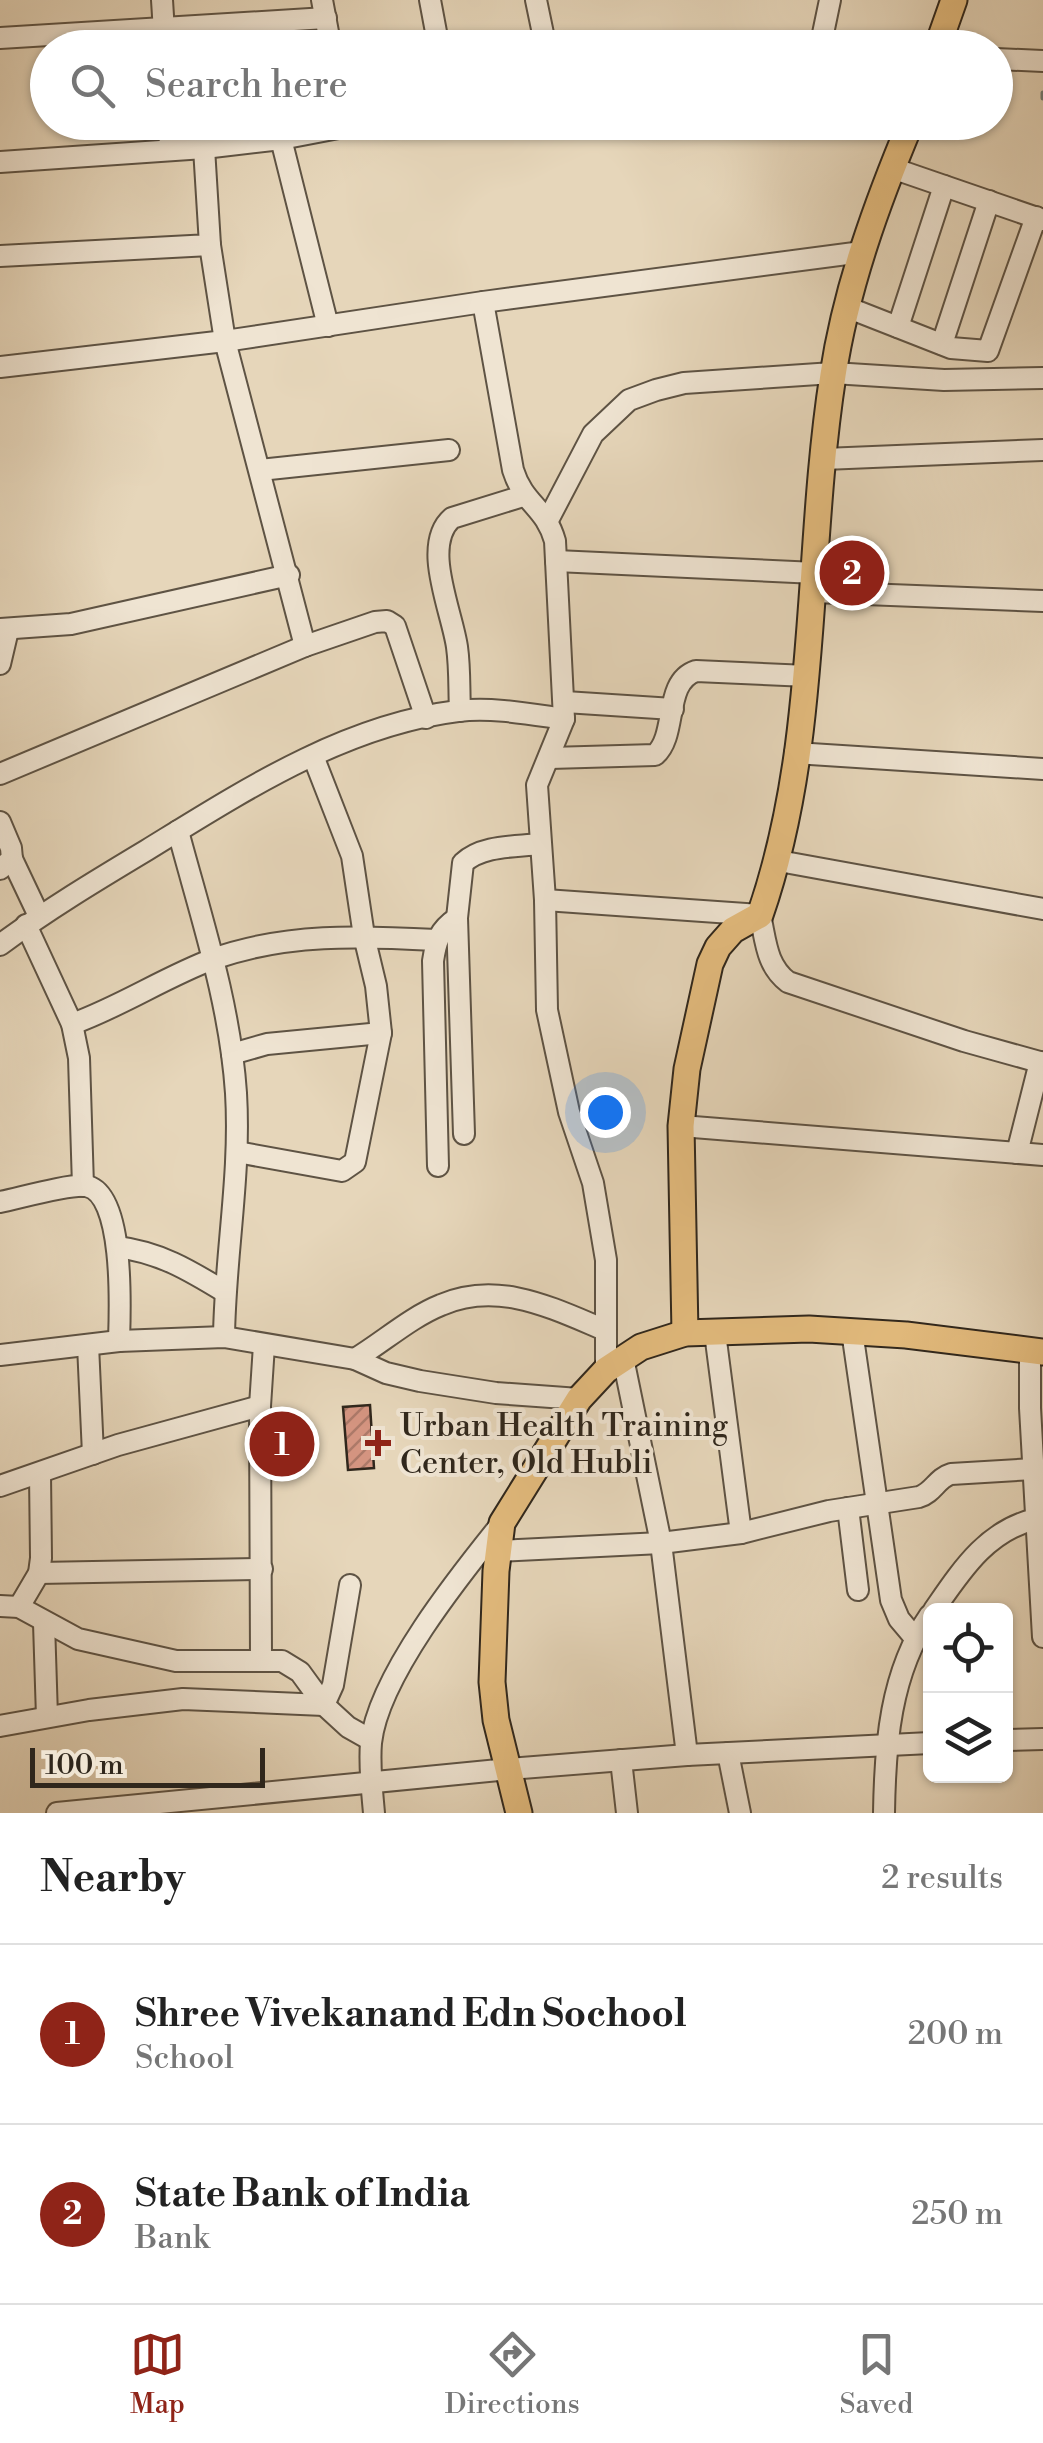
<!DOCTYPE html>
<style>
body{margin:0;font-family:"Libre Bodoni",serif;background:#f6f6f6;color:#222}
.controls{position:absolute;right:30px;bottom:30px;display:grid;overflow:hidden;border-radius:15px;box-shadow:0 2px 8px #0004}
.controls button{width:90px;height:90px;display:grid;place-items:center;padding:0;border:0;border-bottom:2px solid #e0e0e0;background:#fff;color:#222;font:50px sans-serif}
.scale{position:absolute;left:30px;bottom:25px;width:235px;box-sizing:border-box;padding-left:10px;border:5px solid #30271c;border-top:0;font-size:28px;line-height:35px;white-space:nowrap;color:#30271c;-webkit-text-stroke:8px #efe4d2;paint-order:stroke}
.you{position:absolute;left:605px;top:1112px;width:35px;height:35px;margin:-25px;border:8px solid #fff;border-radius:50%;background:#1a73e8;box-shadow:0 0 0 15px #1a73e833}
.badge{display:grid;place-items:center;width:65px;height:65px;border-radius:50%;background:#8f2418;color:#fff;font-size:32px;font-weight:700}
.pin{position:absolute;translate:-50% -50%;border:5px solid #fff;box-shadow:0 2px 10px #0006}
.list{margin:0;padding:0;list-style:none}
h2{display:flex;justify-content:space-between;align-items:center;height:130px;margin:0;padding:0 40px;font-size:42px}
h2 small{font-size:32px;font-weight:400;color:#767676}
.list li{display:grid;grid-template-columns:65px 1fr auto;gap:30px;align-items:center;box-sizing:border-box;height:180px;padding:0 40px;border-top:2px solid #e0e0e0}
.list b{display:block;font-size:38px;white-space:nowrap}
.list p{margin:0;font-size:32px;white-space:nowrap;color:#767676}
.list em{font-size:32px;font-style:normal;color:#767676}
.icon{flex:none;width:55px;height:55px;fill:none;stroke:currentColor;stroke-width:2;stroke-linecap:round;stroke-linejoin:round}
.map{position:relative;flex:none;width:1043px;height:1813px;overflow:hidden}
.search{position:absolute;background:#fff;box-shadow:0 2px 8px #0004;left:30px;right:30px;top:30px;height:110px;display:flex;align-items:center;gap:25px;box-sizing:border-box;padding:0 35px;border-radius:55px;color:#767676;font-size:38px}
.sheet{height:490px;background:#fff}
nav{display:flex;justify-content:space-around;align-items:center;box-sizing:border-box;height:140px;border-top:2px solid #e0e0e0;background:#fff;font-size:28px;color:#767676}
nav a{display:grid;justify-items:center;gap:5px}
nav .on{color:#8f2418}
.map>svg:first-child{display:block}
.lines{fill:none;stroke-linecap:round;stroke-linejoin:round}
.stream{stroke:#717d7b;stroke-width:5}
.building{fill:url(#building-hatch);stroke:#30271c;stroke-width:2.5}
.minor-casing{stroke:#5e5344;stroke-width:24}
.major-casing{stroke:#30271c;stroke-width:29}
.minor{stroke:#efe4d2;stroke-width:20}
.major{stroke:#e3bb7d;stroke-width:25}
.poi-dot{fill:#8f2418;stroke:#efe4d2;stroke-width:4}
.labels{text-anchor:middle;stroke-width:8;stroke-linejoin:round;paint-order:stroke}
.poi-label{font-size:32px;fill:#30271c;stroke:#efe4d2;text-anchor:start}
</style>
<div class="map">
<svg width="1043" height="1813" viewBox="0 0 1043 1813">
<defs>
<pattern id="building-hatch" width="6" height="6" patternUnits="userSpaceOnUse" patternTransform="scale(2.5)"><rect width="6" height="6" fill="#d49480"/><path d="M-1 1l2-2M0 6l6-6M5 7l2-2" fill="none" stroke="#ac7968"/></pattern>
</defs>
<rect width="100%" height="100%" fill="#e6d6ba"/>
<filter id="stains"><feTurbulence type="fractalNoise" baseFrequency=".002" numOctaves="4"/><feColorMatrix values="0 0 0 0 .2 0 0 0 0 .09 0 0 0 0 .02 0 0 0 .5 -.17"/></filter>
<radialGradient id="worn" r=".72"><stop offset=".6" stop-color="#630" stop-opacity="0"/><stop offset="1" stop-color="#630" stop-opacity=".3"/></radialGradient>
<g class="lines">
<path class="stream" d="M1043,93V98"/>
</g>
<path class="building" d="M370,1405L374,1468L348,1470L343,1407Z"/>
<g class="lines">
<g class="minor-casing">
<g id="minor">
<path d="M162,0L165,48"/>
<path d="M322,0L331,48"/>
<path d="M430,0L439,48"/>
<path d="M536,0L546,48"/>
<path d="M0,38L326,18"/>
<path d="M820,48L830,0"/>
<path d="M996,59L1043,61"/>
<path d="M169,122L170,149"/>
<path d="M281,139L328,326"/>
<path d="M0,162L204,148L281,139L370,122"/>
<path d="M892,168L1043,220"/>
<path d="M210,245L225,341L305,646"/>
<path d="M0,256L210,245L204,148"/>
<path d="M483,302L513,470C524,505 545,506 555,541L564,719L537,785L545,900L547,1010L569,1112L593,1183L606,1260V1370"/>
<path d="M849,308L951,348L988,351L1036,217"/>
<path d="M898,327L944,186"/>
<path d="M942,344L989,201"/>
<path d="M0,367L225,341L483,302L862,252"/>
<path d="M824,459L1043,450"/>
<path d="M260,470L449,450"/>
<path d="M548,520L593,434L629,400L656,390L684,383L833,373L944,380L1043,378"/>
<path d="M556,561L816,573"/>
<path d="M814,592L1043,601"/>
<path d="M0,629L71,624L289,575"/>
<path d="M0,664L8,630"/>
<path d="M565,702L673,709"/>
<path d="M460,711C459,689 460,668 457,647C452,611 421,545 452,518L523,496"/>
<path d="M795,753L1043,769"/>
<path d="M550,758L655,755C678,735 663,682 696,671L808,676"/>
<path d="M0,774L305,646L375,622L387,621L395,626L426,718"/>
<path d="M0,822L11,848L12,859L0,869"/>
<path d="M178,831C201,917 230,1003 236,1093C241,1175 225,1255 224,1337"/>
<path d="M12,859L39,916"/>
<path d="M779,861L1043,909"/>
<path d="M545,900L760,915C766,941 766,965 788,982L964,1041L1043,1063"/>
<path d="M26,925L72,1024L79,1058L83,1186"/>
<path d="M0,945C47,910 97,880 147,850C243,791 344,725 458,711C493,707 529,714 564,719"/>
<path d="M72,1024C120,1007 165,977 213,959C286,933 360,936 436,940"/>
<path d="M232,1054L267,1044L381,1033"/>
<path d="M681,1126L1043,1155"/>
<path d="M464,1134L457,918L463,863C482,845 515,847 539,844"/>
<path d="M237,1152L342,1171L355,1162L381,1033L376,986L364,936L352,856L313,756"/>
<path d="M1017,1153L1040,1062"/>
<path d="M438,1166L433,961C436,941 439,930 457,918"/>
<path d="M0,1202C20,1198 68,1184 86,1186C125,1192 120,1311 119,1341"/>
<path d="M117,1247C159,1252 189,1270 225,1292"/>
<path d="M852,1331L891,1600L899,1619L915,1638"/>
<path d="M715,1333L741,1533"/>
<path d="M88,1345L93,1454"/>
<path d="M1030,1352V1408L1043,1637"/>
<path d="M0,1355L119,1341L224,1337L355,1359L386,1373L420,1381L496,1393L579,1399"/>
<path d="M623,1358L661,1543L687,1755"/>
<path d="M355,1359C383,1342 411,1317 441,1305C498,1280 552,1308 605,1330"/>
<path d="M0,1486L118,1445L260,1406"/>
<path d="M848,1508L858,1590"/>
<path d="M498,1551L661,1543L741,1533L829,1511L919,1497C933,1493 937,1478 951,1474L1034,1469"/>
<path d="M39,1573L262,1569"/>
<path d="M0,1606L19,1607L78,1639L176,1661H282L300,1672L324,1705L348,1727L371,1740"/>
<path d="M19,1607L39,1573L41,1558L40,1474"/>
<path d="M934,1610C961,1571 987,1530 1036,1519"/>
<path d="M44,1623L47,1717"/>
<path d="M261,1658L260,1406L264,1345"/>
<path d="M0,1726L89,1710L183,1699L324,1705L333,1685L350,1585"/>
<path d="M1006,1740L1043,1739"/>
<path d="M728,1753L740,1813"/>
<path d="M621,1760L627,1813"/>
<path d="M57,1813L509,1769L687,1755L930,1743"/>
<path d="M374,1813C372,1790 369,1766 371,1743C378,1677 460,1575 502,1523"/>
<path d="M884,1813C885,1745 890,1673 930,1615"/>
</g>
</g>
<g class="major-casing">
<g id="major">
<path d="M937,48L954,0"/>
<path d="M685,1333L681,1126L687,1069L710,964L718,947L733,930L760,915C820,742 805,555 833,375C846,288 877,203 911,122"/>
<path d="M519,1813L496,1720L492,1682L496,1571L502,1523L579,1399L606,1370L641,1347L685,1333L809,1329L906,1335L1043,1352"/>
</g>
</g>
<use href="#minor" class="minor"/>
<use href="#major" class="major"/>
</g>
<path class="poi-dot" d="M373 1428h10v10h10v10h-10v10h-10v-10h-10v-10h10z"/>
<g class="labels">
<g class="poi-label">
<text x="400" y="1436">Urban Health Training<tspan x="400" dy="37">Center, Old Hubli</tspan></text>
</g>
</g>
<rect width="100%" height="100%" filter="url(#stains)"/>
<rect width="100%" height="100%" fill="url(#worn)"/>
</svg>
<div class="controls">
<button><svg class="icon" aria-label="locate" viewBox="0 0 24 24"><circle cx="12" cy="12" r="6"/><path d="M12 2v4M12 18v4M2 12h4M18 12h4"/></svg></button>
<button><svg class="icon" aria-label="layers" viewBox="0 0 24 24"><path d="M12 4l9 5-9 5-9-5zM3 14l9 5 9-5"/></svg></button>
</div>
<div class="scale">100 m</div>
<div class="you"></div>
<div class="pin badge" style="left:282px;top:1444px">1</div>
<div class="pin badge" style="left:852px;top:573px">2</div>
<div class="search"><svg class="icon" aria-label="search" viewBox="0 0 24 24"><circle cx="10" cy="10" r="6"/><path d="M15 15l6 6"/></svg>Search here</div>
</div>
<section class="sheet">
<h2>Nearby<small>2 results</small></h2>
<ul class="list">
<li><span class="badge">1</span><div><b>Shree Vivekanand Edn Sochool</b><p>School</p></div><em>200 m</em></li>
<li><span class="badge">2</span><div><b>State Bank of India</b><p>Bank</p></div><em>250 m</em></li>
</ul>
</section>
<nav>
<a class="on"><svg class="icon" aria-label="map" viewBox="0 0 24 24"><path d="M3 6l6-2 6 2 6-2v14l-6 2-6-2-6 2zM9 4v14M15 6v14"/></svg>Map</a>
<a><svg class="icon" aria-label="directions" viewBox="0 0 24 24"><path d="M12 3l9 9-9 9-9-9zM9 14v-3h6M13 9l2 2-2 2"/></svg>Directions</a>
<a><svg class="icon" aria-label="saved" viewBox="0 0 24 24"><path d="M7 4h10v16l-5-4-5 4z"/></svg>Saved</a>
</nav>
